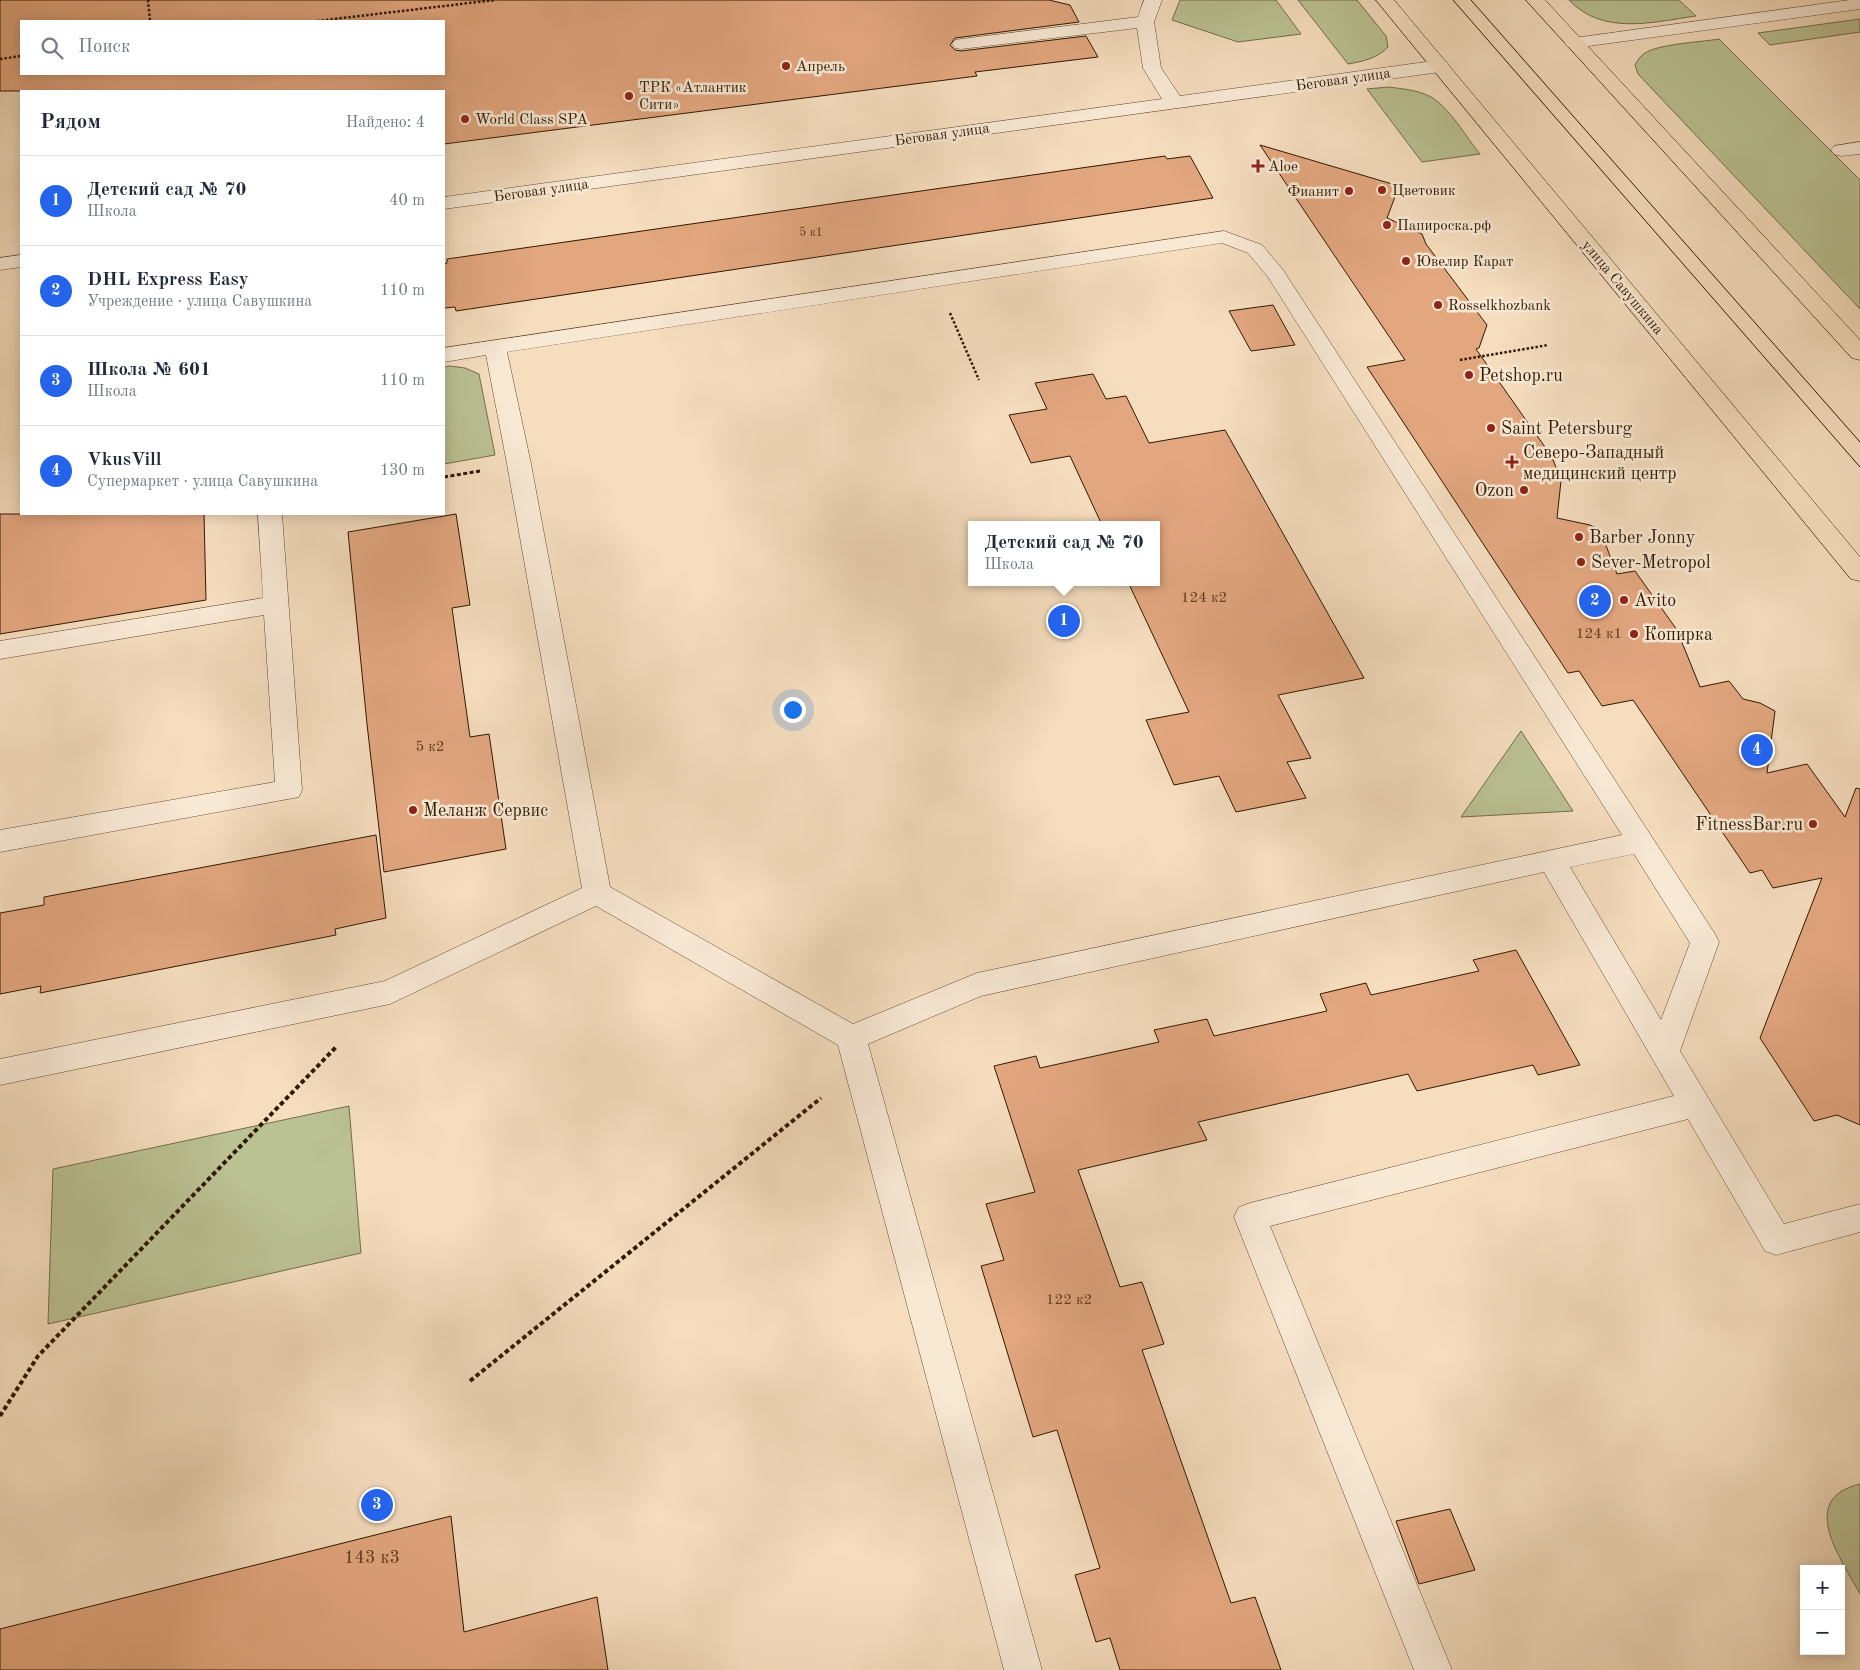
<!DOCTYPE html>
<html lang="ru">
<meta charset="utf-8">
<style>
body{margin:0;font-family:"Old Standard TT",serif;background:#f2f2f3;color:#1f2937}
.controls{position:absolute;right:15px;bottom:15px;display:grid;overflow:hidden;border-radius:0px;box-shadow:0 2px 12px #0003}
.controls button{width:45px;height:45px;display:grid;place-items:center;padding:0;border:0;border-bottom:1px solid #e0e1e3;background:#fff;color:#1f2937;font:25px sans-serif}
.you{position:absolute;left:792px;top:709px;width:18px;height:18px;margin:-12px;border:4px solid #fff;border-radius:50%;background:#1a73e8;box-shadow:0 0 0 8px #1a73e833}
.badge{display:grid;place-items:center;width:32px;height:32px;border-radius:50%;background:#2563eb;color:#fff;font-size:16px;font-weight:700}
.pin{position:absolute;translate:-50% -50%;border:2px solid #fff;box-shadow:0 1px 5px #0006}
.popup{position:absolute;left:968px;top:521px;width:192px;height:65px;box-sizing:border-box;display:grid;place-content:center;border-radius:0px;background:#fff;filter:drop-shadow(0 1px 4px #0005);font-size:16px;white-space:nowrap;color:#747a83}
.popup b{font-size:19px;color:#1f2937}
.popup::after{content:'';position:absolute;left:50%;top:100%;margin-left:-10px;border:10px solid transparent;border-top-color:#fff}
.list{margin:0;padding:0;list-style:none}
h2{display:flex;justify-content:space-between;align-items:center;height:65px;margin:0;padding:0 20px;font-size:21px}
h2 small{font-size:16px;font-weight:400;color:#747a83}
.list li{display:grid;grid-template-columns:32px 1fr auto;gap:15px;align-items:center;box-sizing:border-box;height:90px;padding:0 20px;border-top:1px solid #e0e1e3}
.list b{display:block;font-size:19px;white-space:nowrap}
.list p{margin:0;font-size:16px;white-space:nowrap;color:#747a83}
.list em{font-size:16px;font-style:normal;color:#747a83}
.icon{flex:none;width:28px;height:28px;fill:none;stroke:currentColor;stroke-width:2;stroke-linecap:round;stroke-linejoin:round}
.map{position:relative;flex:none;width:1860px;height:1670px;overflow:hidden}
.search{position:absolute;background:#fff;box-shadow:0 2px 12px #0003;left:20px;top:20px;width:425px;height:55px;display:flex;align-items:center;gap:12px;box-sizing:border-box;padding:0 18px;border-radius:0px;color:#747a83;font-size:19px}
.panel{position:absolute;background:#fff;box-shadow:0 2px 12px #0003;left:20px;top:90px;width:425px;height:425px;border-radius:0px}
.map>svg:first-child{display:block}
.green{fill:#bac193;stroke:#756c4a}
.building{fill:#e3a780;stroke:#301800;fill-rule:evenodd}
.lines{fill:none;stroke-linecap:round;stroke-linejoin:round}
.minor-casing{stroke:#614930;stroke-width:1}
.major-casing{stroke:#301800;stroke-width:1}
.path-far2{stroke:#301800;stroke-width:2.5;stroke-dasharray:2.5 2;stroke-linecap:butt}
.path-far1{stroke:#301800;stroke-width:3;stroke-dasharray:4 2.5;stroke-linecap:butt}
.path{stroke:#301800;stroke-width:4;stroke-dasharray:4.5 3;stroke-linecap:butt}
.minor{fill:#f8e9d5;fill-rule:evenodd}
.major{fill:#f5ddbe;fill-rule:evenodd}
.tram{stroke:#301800;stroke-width:1}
.poi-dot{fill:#8f2418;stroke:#f8e9d5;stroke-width:2}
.labels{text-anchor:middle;stroke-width:5;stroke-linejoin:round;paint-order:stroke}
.far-number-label{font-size:12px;fill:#5d3c20}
.far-poi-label{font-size:15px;fill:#301800;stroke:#f8e9d5;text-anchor:start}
.far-street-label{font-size:15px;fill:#301800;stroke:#f8e9d5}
.number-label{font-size:15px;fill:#5d3c20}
.poi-label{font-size:18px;fill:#301800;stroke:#f8e9d5;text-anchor:start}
.near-number-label{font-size:18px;fill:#5d3c20}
</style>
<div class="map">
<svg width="1860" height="1670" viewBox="0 0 1860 1670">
<rect width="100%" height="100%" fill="#f5ddbe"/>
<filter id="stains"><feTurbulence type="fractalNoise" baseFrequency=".004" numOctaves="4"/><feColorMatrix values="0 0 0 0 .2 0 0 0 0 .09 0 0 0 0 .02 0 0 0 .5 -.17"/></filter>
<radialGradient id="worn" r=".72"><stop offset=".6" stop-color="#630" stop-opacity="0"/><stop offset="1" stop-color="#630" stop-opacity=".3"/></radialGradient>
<g class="green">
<path d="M1180,0H1276L1301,34L1238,42L1172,20Z"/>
<path d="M1298,0H1357L1386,36L1388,47C1376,59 1364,61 1348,64Z"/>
<path d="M1569,0H1679L1696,16C1653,22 1603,36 1569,0Z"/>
<path d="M1860,19V32L1770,45L1758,33Z"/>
<path d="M1719,39L1860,180V309L1638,74L1635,65C1638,60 1640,56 1645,53C1658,44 1702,42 1719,39Z"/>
<path d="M1389,87C1403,89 1418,90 1431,97C1450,108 1466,137 1480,154L1422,162L1367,89Z"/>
<path d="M450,366L465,368L479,374L495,455L444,464V367Z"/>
<path d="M1521,731L1573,811L1461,817Z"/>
<path d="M349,1106L361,1253L48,1324L53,1169Z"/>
<path d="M1860,1484V1594C1842,1560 1796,1499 1860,1484Z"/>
</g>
<g class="building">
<path d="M0,0H1049L1070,5L1079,22L955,38L950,45L955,50L961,51L1086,36L1098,57L975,72L977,76L444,144V91H0ZM21,21H444V74H21Z"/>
<path d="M1260,145L1399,186L1387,218L1422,234L1426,244L1487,325L1479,348L1476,349L1552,457L1561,481L1557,518L1590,525L1600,530L1617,574L1635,571L1677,630L1700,687L1729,681L1743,699L1760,703L1775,711L1767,773L1807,764L1845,817L1856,788L1860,789V1125L1837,1115L1814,1121L1760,1038L1822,878L1773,888L1762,870L1750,873L1633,700L1602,706L1579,671L1568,673L1367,367L1405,360Z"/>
<path d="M1165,156L1167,159L1190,156L1213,198L456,311L455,307L444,308V264L447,263V259Z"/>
<path d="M1273,305L1295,345L1251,351L1229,311Z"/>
<path d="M1093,374L1106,399L1126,396L1149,443L1225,430L1364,678L1278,695L1311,758L1287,762L1306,798L1236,812L1219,776L1174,785L1146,720L1189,712L1128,582H1156V525H1102L1070,456L1031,463L1009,415L1047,409L1035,383Z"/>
<path d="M0,514H204L206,600L0,634Z"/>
<path d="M456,514L470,605L452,608L470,737L489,734L506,849L384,872L367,724L348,532Z"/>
<path d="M376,835L386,918L335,929L336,935L40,993L41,986L0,994V913L44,905V897Z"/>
<path d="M1516,950L1580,1065L1538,1075L1533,1065L1417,1091L1408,1074L1198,1122L1207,1140L1078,1170L1120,1287L1142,1282L1164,1344L1142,1350L1231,1603L1255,1597L1281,1670H1120L1110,1638L1096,1642L1075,1575L1100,1568L1057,1430L1033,1437L981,1266L1004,1260L986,1204L1035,1192L994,1066L1036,1056L1040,1068L1159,1042L1154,1030L1207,1019L1214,1036L1327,1011L1320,994L1366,983L1371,995L1479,971L1473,960Z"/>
<path d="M1450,1509L1475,1570L1419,1584L1396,1521Z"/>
<path d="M451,1516L464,1632L597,1597L608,1670H0V1629Z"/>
</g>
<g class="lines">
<g class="minor-casing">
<g id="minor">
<path d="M1144,0H1162L1154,22L1161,68L1180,96L1440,60L1447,62L1449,66L1447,70L1440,72L444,209V197L1162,99L1143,68L1137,28L961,49L955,48L952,44L955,40L961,39L1138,17Z"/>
<path d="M1850,0H1860V9L1574,48L1568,47L1565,43L1568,39L1574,38Z"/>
<path d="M1860,142V154L1841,156L1834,154L1831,150L1834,146Z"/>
<path d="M1224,231L1262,245L1283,270L1715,934L1719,942L1680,1051L1784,1224L1860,1204V1232L1776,1255L1765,1251L1688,1119L1270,1226L1452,1670H1414L1234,1217L1239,1207L1250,1203L1674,1096L1544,872L981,996L868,1044L1042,1670H1004L838,1045L596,906L390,1004L0,1085V1059L385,981L582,888L507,464L486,355L444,362V348ZM1222,243L1248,253L1268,277L1622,835L977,973L853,1024L610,887L531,464L507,352ZM1634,854L1690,943L1661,1020L1570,867Z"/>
<path d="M21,255V267L0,270V258Z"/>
<path d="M258,514H282L302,790L299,797L0,852V830L275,782L264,615L0,659V641L263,598Z"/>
</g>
</g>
<g class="major-casing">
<g id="major">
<path d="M1376,0H1394L1860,557V581L1851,579Z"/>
<path d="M1526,0H1545L1860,340V360L1852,358Z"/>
</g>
</g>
<g class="path-far2">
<path d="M148,0L150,21"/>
<path d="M317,21L495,0"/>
<path d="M0,59L21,56"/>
<path d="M950,313L979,380"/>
<path d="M1460,360L1548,345"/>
</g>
<path class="path-far1" d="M444,477L480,471"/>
<g class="path">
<path d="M470,1381L821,1098"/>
<path d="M0,1416L38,1356L337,1046"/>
</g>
<use href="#minor" class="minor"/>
<use href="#major" class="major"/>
<g class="tram">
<path d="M1453,0L1860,467"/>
<path d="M1471,0L1860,442"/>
</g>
</g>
<g class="poi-dot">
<circle cx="786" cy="66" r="5"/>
<circle cx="629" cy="96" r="5"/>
<circle cx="465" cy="119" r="5"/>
<path d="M1255.5 158.5h5v5h5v5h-5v5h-5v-5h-5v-5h5z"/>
<circle cx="1382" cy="190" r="5"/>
<circle cx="1349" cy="191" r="5"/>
<circle cx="1387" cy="225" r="5"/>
<circle cx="1406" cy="261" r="5"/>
<circle cx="1438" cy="305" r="5"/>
<circle cx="1469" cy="375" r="5"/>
<circle cx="1491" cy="428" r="5"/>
<path d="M1509.5 454.5h5v5h5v5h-5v5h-5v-5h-5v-5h5z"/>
<circle cx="1524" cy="490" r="5"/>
<circle cx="1579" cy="537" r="5"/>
<circle cx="1581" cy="562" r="5"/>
<circle cx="1624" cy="600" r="5"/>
<circle cx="1634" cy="634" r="5"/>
<circle cx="413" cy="810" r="5"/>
<circle cx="1813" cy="824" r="5"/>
</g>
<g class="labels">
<g class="far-number-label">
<text x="811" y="236">5 к1</text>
</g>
<g class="far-poi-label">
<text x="796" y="71">Апрель</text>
<text x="639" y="92">ТРК «Атлантик<tspan x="639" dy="17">Сити»</tspan></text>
<text x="475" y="124">World Class SPA</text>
<text x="1268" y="171">Aloe</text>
<text x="1392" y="195">Цветовик</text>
<text x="1339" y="196" text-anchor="end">Фианит</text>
<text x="1397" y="230">Папироска.рф</text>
<text x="1416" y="266">Ювелир Карат</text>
<text x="1448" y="310">Rosselkhozbank</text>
</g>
<g class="far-street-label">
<text transform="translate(1343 79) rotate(-8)" y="5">Беговая улица</text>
<text transform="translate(942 134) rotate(-8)" y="5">Беговая улица</text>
<text transform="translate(541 190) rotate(-8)" y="5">Беговая улица</text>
<text transform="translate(1623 287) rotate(50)" y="5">улица Савушкина</text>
</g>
<g class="number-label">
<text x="1204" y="602">124 к2</text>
<text x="1599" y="638">124 к1</text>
<text x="430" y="751">5 к2</text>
<text x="1069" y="1304">122 к2</text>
</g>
<g class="poi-label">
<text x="1479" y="381">Petshop.ru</text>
<text x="1501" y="434">Saint Petersburg</text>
<text x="1523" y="458">Северо-Западный<tspan x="1523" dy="21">медицинский центр</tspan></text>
<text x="1514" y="496" text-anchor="end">Ozon</text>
<text x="1589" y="543">Barber Jonny</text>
<text x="1591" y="568">Sever-Metropol</text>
<text x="1634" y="606">Avito</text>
<text x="1644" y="640">Копирка</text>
<text x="423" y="816">Меланж Сервис</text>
<text x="1803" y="830" text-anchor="end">FitnessBar.ru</text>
</g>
<g class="near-number-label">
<text x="372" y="1563">143 к3</text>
</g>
</g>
<rect width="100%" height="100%" filter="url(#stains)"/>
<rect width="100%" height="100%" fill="url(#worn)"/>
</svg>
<div class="controls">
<button>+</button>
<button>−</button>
</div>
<div class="you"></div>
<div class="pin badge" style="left:1064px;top:621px">1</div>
<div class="popup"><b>Детский сад № 70</b>Школа</div>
<div class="pin badge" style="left:1595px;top:601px">2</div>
<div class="pin badge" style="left:377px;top:1505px">3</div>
<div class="pin badge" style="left:1757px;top:750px">4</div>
<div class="search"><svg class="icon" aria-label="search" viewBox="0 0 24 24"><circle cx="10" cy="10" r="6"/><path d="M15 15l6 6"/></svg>Поиск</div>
<section class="panel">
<h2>Рядом<small>Найдено: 4</small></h2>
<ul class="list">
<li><span class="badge">1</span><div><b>Детский сад № 70</b><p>Школа</p></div><em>40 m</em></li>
<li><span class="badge">2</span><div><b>DHL Express Easy</b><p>Учреждение · улица Савушкина</p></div><em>110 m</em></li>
<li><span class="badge">3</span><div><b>Школа № 601</b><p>Школа</p></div><em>110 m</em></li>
<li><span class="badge">4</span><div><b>VkusVill</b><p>Супермаркет · улица Савушкина</p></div><em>130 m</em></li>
</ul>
</section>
</div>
